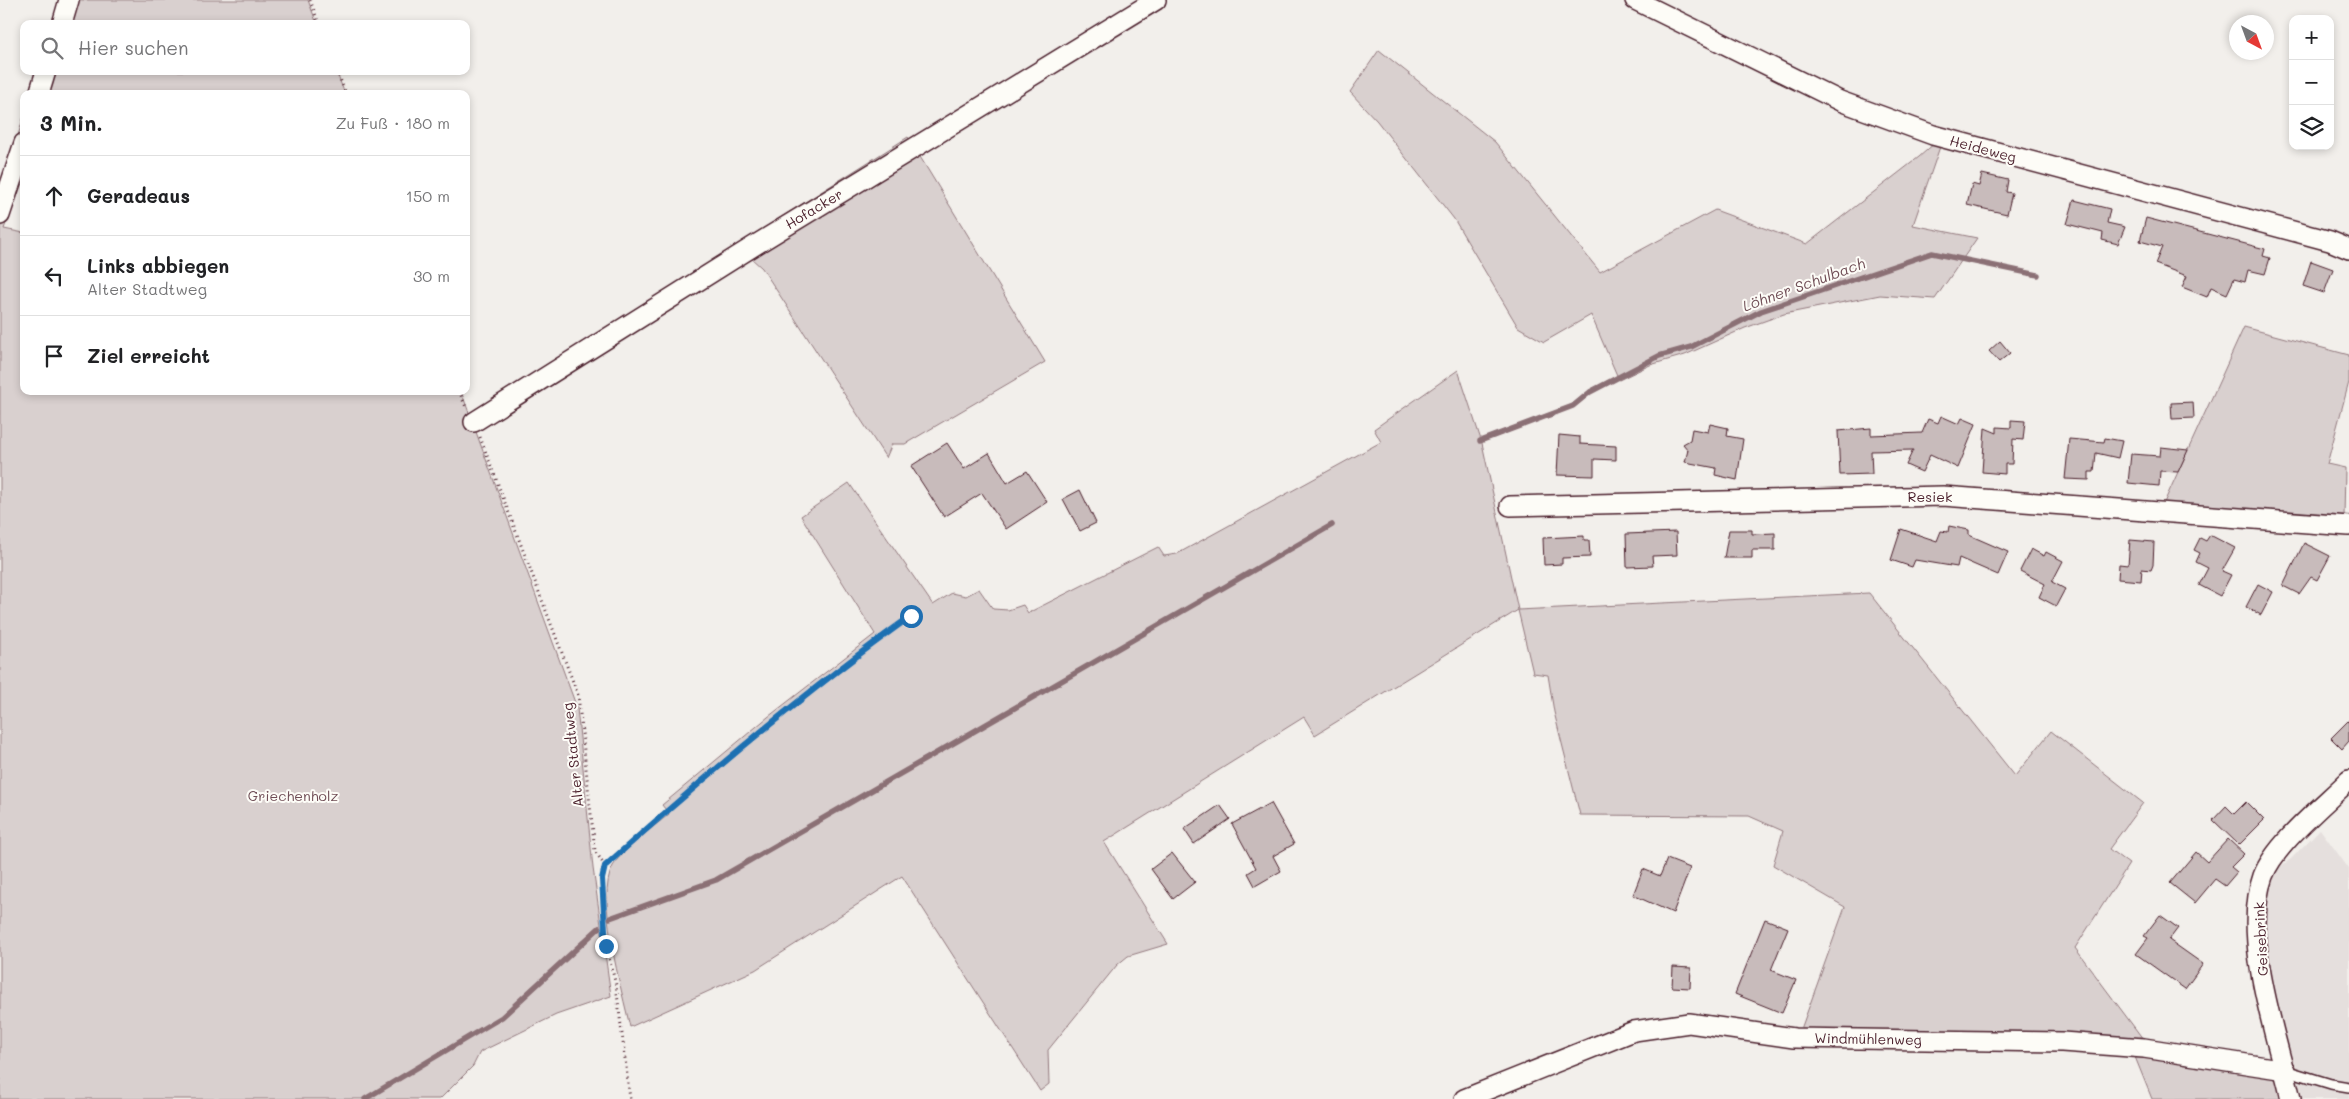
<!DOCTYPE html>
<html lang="de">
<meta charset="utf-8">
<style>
body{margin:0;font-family:Mali,sans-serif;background:#f6f6f6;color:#202124}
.controls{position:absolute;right:15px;top:15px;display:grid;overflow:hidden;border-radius:10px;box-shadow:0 2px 8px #0003}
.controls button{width:45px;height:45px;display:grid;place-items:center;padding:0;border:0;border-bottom:1px solid #e0e0e0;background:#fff;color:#202124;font:25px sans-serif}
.compass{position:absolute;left:2229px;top:15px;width:45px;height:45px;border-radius:50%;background:#fff;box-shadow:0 2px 8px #0003;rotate:139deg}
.stop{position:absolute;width:15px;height:15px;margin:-11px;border:4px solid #1f6fb2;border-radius:50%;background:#fff}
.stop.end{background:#1f6fb2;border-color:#fff;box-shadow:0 1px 5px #0008}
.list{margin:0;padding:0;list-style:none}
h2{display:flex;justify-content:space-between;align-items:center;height:65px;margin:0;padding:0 20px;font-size:21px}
h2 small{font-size:16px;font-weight:400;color:#757577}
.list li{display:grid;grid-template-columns:32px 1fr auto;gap:15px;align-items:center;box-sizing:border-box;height:80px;padding:0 20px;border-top:1px solid #e0e0e0}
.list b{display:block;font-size:19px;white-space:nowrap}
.list p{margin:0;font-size:16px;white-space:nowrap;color:#757577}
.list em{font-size:16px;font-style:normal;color:#757577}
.icon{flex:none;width:28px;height:28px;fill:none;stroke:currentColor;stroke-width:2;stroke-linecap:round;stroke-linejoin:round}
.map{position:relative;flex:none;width:2349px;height:1099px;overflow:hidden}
.search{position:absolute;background:#fff;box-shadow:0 2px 8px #0003;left:20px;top:20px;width:450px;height:55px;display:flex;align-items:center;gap:12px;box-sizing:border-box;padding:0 18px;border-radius:10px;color:#757577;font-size:19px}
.panel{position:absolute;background:#fff;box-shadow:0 2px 8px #0003;left:20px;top:90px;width:450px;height:305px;border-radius:10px}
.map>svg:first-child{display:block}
.built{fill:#e5dfdd}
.green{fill:#d9d0cf;stroke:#92787d}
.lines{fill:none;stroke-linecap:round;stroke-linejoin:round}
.stream{stroke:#8b6f75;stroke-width:5.5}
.building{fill:#c8bbbb;stroke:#4a1f2b}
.lane-casing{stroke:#4a1f2b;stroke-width:12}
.street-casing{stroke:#4a1f2b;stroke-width:22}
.path{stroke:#4a1f2b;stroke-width:3;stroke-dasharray:1 4;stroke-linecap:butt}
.lane{stroke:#fdfcf7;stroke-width:9}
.street{stroke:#fdfcf7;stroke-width:19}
.route{stroke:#1f6fb2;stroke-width:6}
.labels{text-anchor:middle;stroke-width:4;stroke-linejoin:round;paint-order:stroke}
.street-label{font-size:14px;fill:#4a1f2b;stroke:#fdfcf7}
.park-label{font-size:14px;fill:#6e4b54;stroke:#fdfcf7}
.water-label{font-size:15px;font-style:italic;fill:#704e56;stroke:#fdfcf7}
</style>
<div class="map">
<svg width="2349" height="1099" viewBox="0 0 2349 1099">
<rect width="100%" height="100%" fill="#f2efeb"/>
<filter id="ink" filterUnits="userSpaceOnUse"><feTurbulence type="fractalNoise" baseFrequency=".02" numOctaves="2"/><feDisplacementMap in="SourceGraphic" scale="10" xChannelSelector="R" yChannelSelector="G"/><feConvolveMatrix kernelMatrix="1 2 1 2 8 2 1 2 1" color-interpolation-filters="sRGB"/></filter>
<g filter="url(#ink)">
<path class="built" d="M2320,829L2349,869V1099H2291L2259,906L2268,875L2291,859Z"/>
<g class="green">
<path d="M59,0H308L317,24H52Z"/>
<path d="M1379,50L1495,142L1600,272L1715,210L1807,244L1919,157L1944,135L1913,225L1977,238L1935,299L1880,295L1784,314L1745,328L1685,355L1650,365L1619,380L1591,315L1544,342L1518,327L1454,219L1377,121L1350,92Z"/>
<path d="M37,71H336L345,94H30Z"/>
<path d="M24,116V172L4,229L24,233V391H461L577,708L593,868L611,996L556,1015L480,1052L473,1066L440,1099H0V193Z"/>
<path d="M908,137L1045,362L905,444H892L886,458L762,268L751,258H745L737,245Z"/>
<path d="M2244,327L2349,355V382L2327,464L2345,468L2344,517L2163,505Z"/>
<path d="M1458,370L1482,443L1518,610L1869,593L2015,776L2051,731L2143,803L2109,849L2129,864L2075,948L2155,1055L2282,1067L2291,1099H2152L2129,1042L1800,1032L1845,907L1773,865L1783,831L1749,816L1580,815L1554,712L1548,675L1533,673L1518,610L1315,735L1304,717L1104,842L1168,944L1128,956L1117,965L1048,1050L1049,1084L1040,1091L902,876L755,970L630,1027C622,991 595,897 613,866C625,845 651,829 669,814L662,805L768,717L875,634L801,516L849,483L933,605L952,593L966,596L979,589L993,609L1008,610L1023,605L1028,613L1158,547L1164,556L1177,554L1381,442L1374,429Z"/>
</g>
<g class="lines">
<g class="stream">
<path d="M1480,441L1573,406L1590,392L1659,356L1691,347L1761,311L1932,253L2038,275"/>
<path d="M610,918L716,880L1332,525"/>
<path d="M365,1099L502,1017L599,928"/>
</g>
</g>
<g class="building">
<path d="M1982,174L2008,180L2006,192L2012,193L2007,214L1967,205L1972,184L1979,186Z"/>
<path d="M2074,200L2110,209L2107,223L2125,227L2118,244L2102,240L2103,233L2067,224Z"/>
<path d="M2146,218L2265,249L2263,256L2270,258L2265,274L2248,270L2245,282L2234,279L2227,294L2211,287L2207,297L2182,287L2187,276L2155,264L2162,247L2140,241Z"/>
<path d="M2311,261L2333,269L2324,293L2303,286Z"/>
<path d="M2000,341L2010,353L1999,362L1989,351Z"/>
<path d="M2193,402L2194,418L2172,419L2171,403Z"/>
<path d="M1941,416L1959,424L1962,418L1976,424L1958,468L1930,455L1922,472L1906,465L1913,450L1871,451L1872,474L1840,475L1838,431L1871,428V435L1922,433L1928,419L1938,423Z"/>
<path d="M2011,420L2025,421L2023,440L2013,439L2012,464H2005V474L1982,472L1985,428L1997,433V427L2011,428Z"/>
<path d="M1710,424L1728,428L1727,436L1743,439L1737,480L1715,475L1716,468L1685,462L1688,450L1683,444L1690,440L1692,429L1708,432Z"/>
<path d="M1559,435L1580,437V444L1616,446V460L1594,459V476L1557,475Z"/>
<path d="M2105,438L2122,441L2118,458L2096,453L2094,472H2089V480L2065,479L2069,439L2104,442Z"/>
<path d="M947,443L964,469L989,453L1007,483L1027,471L1047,502L1006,529L982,493L944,517L911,466Z"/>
<path d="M2161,447L2188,450L2178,472L2160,471L2159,486L2128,483L2131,454L2160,456Z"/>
<path d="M1080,490L1096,523L1080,531L1063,499Z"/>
<path d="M1949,526L1969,530V535L2008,552L1998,575L1959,558L1957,567L1915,560L1912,567L1891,560L1901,529L1937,541L1941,531L1948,532Z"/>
<path d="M1729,530H1752V534L1775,533V550H1752V558H1724Z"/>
<path d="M1676,532L1677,555L1652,556L1653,566L1627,567L1626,534Z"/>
<path d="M2210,535L2235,548L2222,571L2231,575L2220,596L2199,585L2208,568L2196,562L2200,553L2194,550L2200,538L2206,541Z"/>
<path d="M1584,536V540H1589L1590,557L1562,558V564L1544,565L1543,538Z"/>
<path d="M2130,540L2154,542L2153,565L2151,570L2142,569L2141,581L2118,579L2119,564L2128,565Z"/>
<path d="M2304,543L2330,556L2317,580L2311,577L2299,594L2283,586Z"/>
<path d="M2031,549L2044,556L2046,552L2063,561L2052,582L2065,589L2056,606L2039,597L2045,584L2020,571Z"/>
<path d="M2258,584L2273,592L2261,615L2246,607Z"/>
<path d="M2349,720V741L2342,749L2331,738Z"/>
<path d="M2246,802L2264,820L2239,845L2213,820L2226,806L2234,814Z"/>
<path d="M1271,803L1294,844L1273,856L1281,871L1255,886L1248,873L1256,868L1232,824Z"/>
<path d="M1220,805L1230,819L1194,844L1184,829Z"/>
<path d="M2228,839L2244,854L2231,867L2237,872L2225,886L2215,879L2195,903L2170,883L2196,852L2207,862Z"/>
<path d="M1172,853L1195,882L1173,899L1151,869Z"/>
<path d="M1667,859L1690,868L1673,913L1633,895L1643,869L1660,876Z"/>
<path d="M2160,915L2178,928L2169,940L2203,964L2185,989L2136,954L2148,938L2144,936Z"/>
<path d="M1765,919L1788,928L1771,970L1796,980L1782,1013L1735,994Z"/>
<path d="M1673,967L1691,968L1690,988L1672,987Z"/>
</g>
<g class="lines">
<g class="lane-casing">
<path id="lane" d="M2285,1070L2331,1084L2349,1087"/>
</g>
<g class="street-casing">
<g id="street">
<path d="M1635,0L1840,101L1933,135L2330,241L2349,249"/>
<path d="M62,24L69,0"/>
<path d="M39,94L46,71"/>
<path d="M0,215L24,143"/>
<path d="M474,422L757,244L1156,0"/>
<path d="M1510,506L1943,496L2349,526"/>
<path d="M1464,1099L1634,1031L1689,1023L1794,1038L2062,1042L2144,1048L2285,1070"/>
<path d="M2291,1099C2277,1037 2241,937 2263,876C2275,844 2325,804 2349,780"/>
</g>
</g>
<g class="path">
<path d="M310,0L319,24"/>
<path d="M337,71L346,94"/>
<path d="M459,391L466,407"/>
<path d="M480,437L578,695L595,851L605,866L602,879L606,946L616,985L630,1099"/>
<path d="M605,866C703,778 804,693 911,616"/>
</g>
<use href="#lane" class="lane"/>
<use href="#street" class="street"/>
</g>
</g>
<g class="lines" filter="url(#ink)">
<path class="route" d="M606,946L602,879L605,866C703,778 804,693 911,616"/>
</g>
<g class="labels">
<g class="street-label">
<text transform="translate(1983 149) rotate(15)" y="5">Heideweg</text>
<text transform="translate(814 209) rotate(-31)" y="5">Hofacker</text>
<text x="1930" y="502">Resiek</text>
<text transform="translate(573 755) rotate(-96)" y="5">Alter Stadtweg</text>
<text transform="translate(2261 939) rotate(-93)" y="5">Geisebrink</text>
<text transform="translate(1868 1039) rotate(1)" y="5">Windmühlenweg</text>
</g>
<g class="park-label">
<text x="293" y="801">Griechenholz</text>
</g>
<g class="water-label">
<text transform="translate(1804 285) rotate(-20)" y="5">Löhner Schulbach</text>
</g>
</g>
</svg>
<div class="controls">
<button>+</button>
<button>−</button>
<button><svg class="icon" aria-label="layers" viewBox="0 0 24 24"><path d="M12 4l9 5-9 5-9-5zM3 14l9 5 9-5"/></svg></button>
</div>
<svg class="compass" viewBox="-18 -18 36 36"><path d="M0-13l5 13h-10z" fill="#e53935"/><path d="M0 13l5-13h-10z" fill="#757577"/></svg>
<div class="stop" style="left:911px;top:616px"></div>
<div class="stop end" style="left:606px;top:946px"></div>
<div class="search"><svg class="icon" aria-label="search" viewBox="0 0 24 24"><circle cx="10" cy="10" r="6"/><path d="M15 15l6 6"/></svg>Hier suchen</div>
<section class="panel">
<h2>3 Min.<small>Zu Fuß · 180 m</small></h2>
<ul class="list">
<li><svg class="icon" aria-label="ahead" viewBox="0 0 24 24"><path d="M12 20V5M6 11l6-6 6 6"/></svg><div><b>Geradeaus</b></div><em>150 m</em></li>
<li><svg class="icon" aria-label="left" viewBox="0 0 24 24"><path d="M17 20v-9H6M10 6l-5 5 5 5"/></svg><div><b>Links abbiegen</b><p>Alter Stadtweg</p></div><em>30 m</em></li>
<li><svg class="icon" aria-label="arrive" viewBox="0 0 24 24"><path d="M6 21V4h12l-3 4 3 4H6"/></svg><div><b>Ziel erreicht</b></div></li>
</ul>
</section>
</div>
